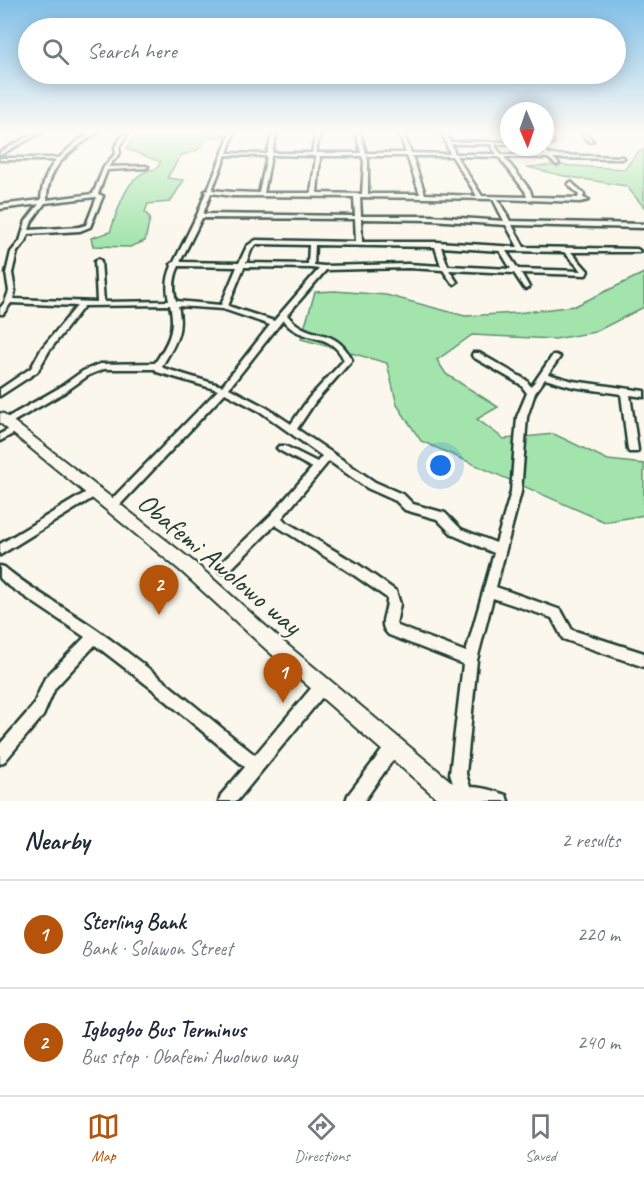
<!DOCTYPE html>
<meta charset="utf-8">
<style>
body{margin:0;font-family:Caveat,sans-serif;background:#f6f6f7;color:#1f2937}
.compass{position:absolute;left:500px;top:102px;width:54px;height:54px;border-radius:50%;background:#fff;box-shadow:0 3px 15px #0003;rotate:178deg}
.you{position:absolute;left:441px;top:466px;width:21px;height:21px;margin:-15px;border:4px solid #fff;border-radius:50%;background:#1a73e8;box-shadow:0 0 0 9px #1a73e833}
.badge{display:grid;place-items:center;width:39px;height:39px;border-radius:50%;background:#b45309;color:#fff;font-size:20px;font-weight:700}
.pin{position:absolute;translate:-50% -50px;filter:drop-shadow(0 2px 3px #0008)}
.pin::after{content:'';position:absolute;top:32px;width:21px;height:18px;background:inherit;clip-path:polygon(0 0,100% 0,50% 100%)}
.list{margin:0;padding:0;list-style:none}
h2{display:flex;justify-content:space-between;align-items:center;height:78px;margin:0;padding:0 24px;font-size:26px}
h2 small{font-size:20px;font-weight:400;color:#747a83}
.list li{display:grid;grid-template-columns:39px 1fr auto;gap:18px;align-items:center;box-sizing:border-box;height:108px;padding:0 24px;border-top:2px solid #e0e1e3}
.list b{display:block;font-size:22px;white-space:nowrap}
.list p{margin:0;font-size:20px;white-space:nowrap;color:#747a83}
.list em{font-size:20px;font-style:normal;color:#747a83}
.icon{flex:none;width:33px;height:33px;fill:none;stroke:currentColor;stroke-width:2;stroke-linecap:round;stroke-linejoin:round}
.map{position:relative;flex:none;width:644px;height:801px;overflow:hidden}
.search{position:absolute;background:#fff;box-shadow:0 3px 15px #0003;left:18px;right:18px;top:18px;height:66px;display:flex;align-items:center;gap:15px;box-sizing:border-box;padding:0 21px;border-radius:33px;color:#747a83;font-size:22px}
.sheet{height:294px;background:#fff}
nav{display:flex;justify-content:space-around;align-items:center;box-sizing:border-box;height:84px;border-top:2px solid #e0e1e3;background:#fff;font-size:16px;color:#747a83}
nav a{display:grid;justify-items:center;gap:3px}
nav .on{color:#b45309}
.map>svg:first-child{display:block}
.green{fill:#a3e4ac;stroke:#619070;stroke-width:1.5}
.lines{fill:none;stroke-linecap:round;stroke-linejoin:round}
.minor-casing{stroke:#1f3d34;stroke-width:5}
.major-casing{stroke:#1f3d34;stroke-width:4}
.minor{fill:#fbf7ec;fill-rule:evenodd}
.major{fill:#fbf7ec;fill-rule:evenodd}
.labels{text-anchor:middle;stroke-width:4.5;stroke-linejoin:round;paint-order:stroke}
.near-street-label{font-size:28px;fill:#1f3d34;stroke:#fbf7ec}
</style>
<div class="map">
<svg width="644" height="801" viewBox="0 0 644 801">
<rect width="100%" height="100%" fill="#fbf7ec"/>
<filter id="ink" filterUnits="userSpaceOnUse"><feTurbulence type="fractalNoise" baseFrequency=".0167" numOctaves="2"/><feDisplacementMap in="SourceGraphic" scale="12" xChannelSelector="R" yChannelSelector="G"/><feConvolveMatrix kernelMatrix="1 2 1 2 8 2 1 2 1" color-interpolation-filters="sRGB"/></filter>
<g filter="url(#ink)">
<g class="green">
<path d="M136,132L227,133L224,137L205,138C203,151 193,152 181,155L167,178L184,180L170,202L148,204L145,212L150,218L145,241L130,247L93,246L91,238L110,232C119,208 126,172 156,169L161,162L127,149Z"/>
<path d="M644,149V207L626,186L564,176L527,167L558,165L625,169L636,154Z"/>
<path d="M644,273V307L595,332L555,339L472,335L437,360L446,374L498,407L477,419L504,439L554,434L608,460L644,464V515L605,522L421,441L397,405L387,363L301,339L315,292L335,291L386,295L465,316L517,313L575,306Z"/>
</g>
<g class="lines">
<g class="minor-casing">
<g id="minor">
<path d="M37,132H42L0,155V152Z"/>
<path d="M93,132H98C72,150 47,164 47,200L93,194L104,167L116,153L115,147L125,132H129L119,147L120,153L108,167L146,166L148,167L146,168L107,170L98,194L103,196L90,227L80,231L28,234L26,241L17,252L12,273L15,291L13,299L97,302L95,261L98,259L101,261L104,302L169,301C166,288 167,277 172,266L171,264L174,262L198,213L206,192L205,191L208,190L231,132L234,133L227,153L267,154L273,132H277L272,153H312L316,132H320L316,153H361L356,132H360L366,153H406L399,132H403L411,153L450,154L442,132H446L450,142H509V144H497L495,146L502,155H545L537,147H542L550,155L622,157L624,158L622,159L553,158L559,164L557,165L548,158L504,157L530,190L532,197L578,198L579,195L568,184L571,182L584,194L583,198L589,200L580,202L498,199L510,221L644,224V228L512,225L524,247L637,249L640,251L639,252H571L588,271L586,275L521,273L529,287L526,289L524,288L514,273L449,270L457,282L454,284L452,283L443,270L408,268L326,270L287,315C310,343 335,324 352,360L315,402L297,429L375,482L404,495L413,504L445,513L461,529L496,543L511,492L517,417L527,393L520,384L473,357L472,355L473,353H479L526,380L531,387L553,355H556L560,357L548,374L573,381L644,391V397L630,395L638,450L637,452H629L628,450L621,394L573,387L545,379L535,393L527,417L521,492L496,587L561,610L572,630L644,653V667L563,639L552,618L493,598L477,660L466,774L470,787C482,787 495,791 506,795L508,801H452L450,796L452,790L455,789L450,774L463,664L389,635C376,624 388,613 387,598L351,573L275,525L228,572L224,573L220,572L218,568L220,564L271,515L312,468L279,450L277,448L279,446H285L317,462L322,456L261,412L225,393L116,509L112,510L108,509L107,506L108,503L218,390L157,372L155,369H104L89,375L65,392L9,424H3L1,422L3,420L59,388L83,371L100,364L155,363C168,343 176,330 170,305L84,306L49,351L37,372L0,396V389L31,368L42,348L77,306L11,303L3,314H0V308L5,302L9,291L6,273L11,252L20,241L26,221L39,204L0,209V205L41,200C42,184 46,173 56,160H0V158H59L75,143ZM451,144H492L491,146L497,154H455ZM226,155L267,156L259,193L232,192L212,190ZM273,155L313,156L316,157L311,193H264L271,156ZM319,156H362L364,162L362,194L317,193L320,157ZM367,156H407L420,194H368V162ZM412,156H452L477,196L425,194ZM456,156L499,157L525,191L527,197L482,196ZM211,193L232,196L354,197L355,216L203,214ZM95,197H97L86,225L79,227L29,230L32,221L45,203ZM360,197L493,199L504,221L431,216H361ZM202,218L355,219L356,242L256,240L247,246L239,263L180,262ZM361,219L431,220L506,225L518,247L437,242H362ZM257,244L309,245L308,264L246,263L252,248ZM315,245L435,247L441,266L408,264L324,266L314,265ZM441,247L500,251L511,269L448,266ZM506,251L564,252L582,271L518,269ZM179,266L237,267L221,305L176,301C173,289 173,278 179,266ZM244,267L311,268L319,269L274,321L228,306ZM178,306L223,309L270,325L222,386L163,368L162,366C175,344 184,332 178,306ZM283,320C302,345 330,329 344,360L309,398L291,424L267,408L229,388ZM329,461L367,488L396,501L405,510L437,519L453,535L494,553L466,652L398,626L396,624L400,604L396,591L359,565L286,522L282,518Z"/>
<path d="M579,132H584L593,141L590,142Z"/>
<path d="M545,135L553,141V143L545,144V142L548,141L545,138Z"/>
<path d="M15,426L18,427L20,429L18,431L0,441V434Z"/>
<path d="M95,487L99,488L100,491L99,494L0,555V544Z"/>
<path d="M0,566L4,567C34,592 68,609 100,632C153,670 204,714 255,755L318,680L323,678L328,680L330,685L328,690L237,801H219L221,795L245,767L151,688L95,645L55,688L43,716L5,761L0,764V744L33,706L45,678L85,637L6,584L0,578Z"/>
<path d="M394,738L399,741L402,746L399,751L364,801H346L348,795L389,741Z"/>
</g>
</g>
<g class="major-casing">
<path id="major" d="M0,413L4,414L194,562L279,638L465,793L468,801H440L267,650L182,572L0,423Z"/>
</g>
<use href="#minor" class="minor"/>
<use href="#major" class="major"/>
</g>
</g>
<linearGradient id="sky" x2="0" y2="1"><stop stop-color="#81bfe8"/><stop offset="0.54" stop-color="#fdfbf6"/><stop offset="1" stop-color="#fdfbf6" stop-opacity="0"/></linearGradient>
<rect width="644" height="244" fill="url(#sky)"/>
<g class="labels">
<g class="near-street-label">
<text transform="translate(220 563) rotate(40)" y="10">Obafemi Awolowo way</text>
</g>
</g>
</svg>
<svg class="compass" viewBox="-18 -18 36 36"><path d="M0-13l5 13h-10z" fill="#e53935"/><path d="M0 13l5-13h-10z" fill="#747a83"/></svg>
<div class="you"></div>
<div class="pin badge" style="left:283px;top:703px">1</div>
<div class="pin badge" style="left:159px;top:615px">2</div>
<div class="search"><svg class="icon" aria-label="search" viewBox="0 0 24 24"><circle cx="10" cy="10" r="6"/><path d="M15 15l6 6"/></svg>Search here</div>
</div>
<section class="sheet">
<h2>Nearby<small>2 results</small></h2>
<ul class="list">
<li><span class="badge">1</span><div><b>Sterling Bank</b><p>Bank · Solawon Street</p></div><em>220 m</em></li>
<li><span class="badge">2</span><div><b>Igbogbo Bus Terminus</b><p>Bus stop · Obafemi Awolowo way</p></div><em>240 m</em></li>
</ul>
</section>
<nav>
<a class="on"><svg class="icon" aria-label="map" viewBox="0 0 24 24"><path d="M3 6l6-2 6 2 6-2v14l-6 2-6-2-6 2zM9 4v14M15 6v14"/></svg>Map</a>
<a><svg class="icon" aria-label="directions" viewBox="0 0 24 24"><path d="M12 3l9 9-9 9-9-9zM9 14v-3h6M13 9l2 2-2 2"/></svg>Directions</a>
<a><svg class="icon" aria-label="saved" viewBox="0 0 24 24"><path d="M7 4h10v16l-5-4-5 4z"/></svg>Saved</a>
</nav>
